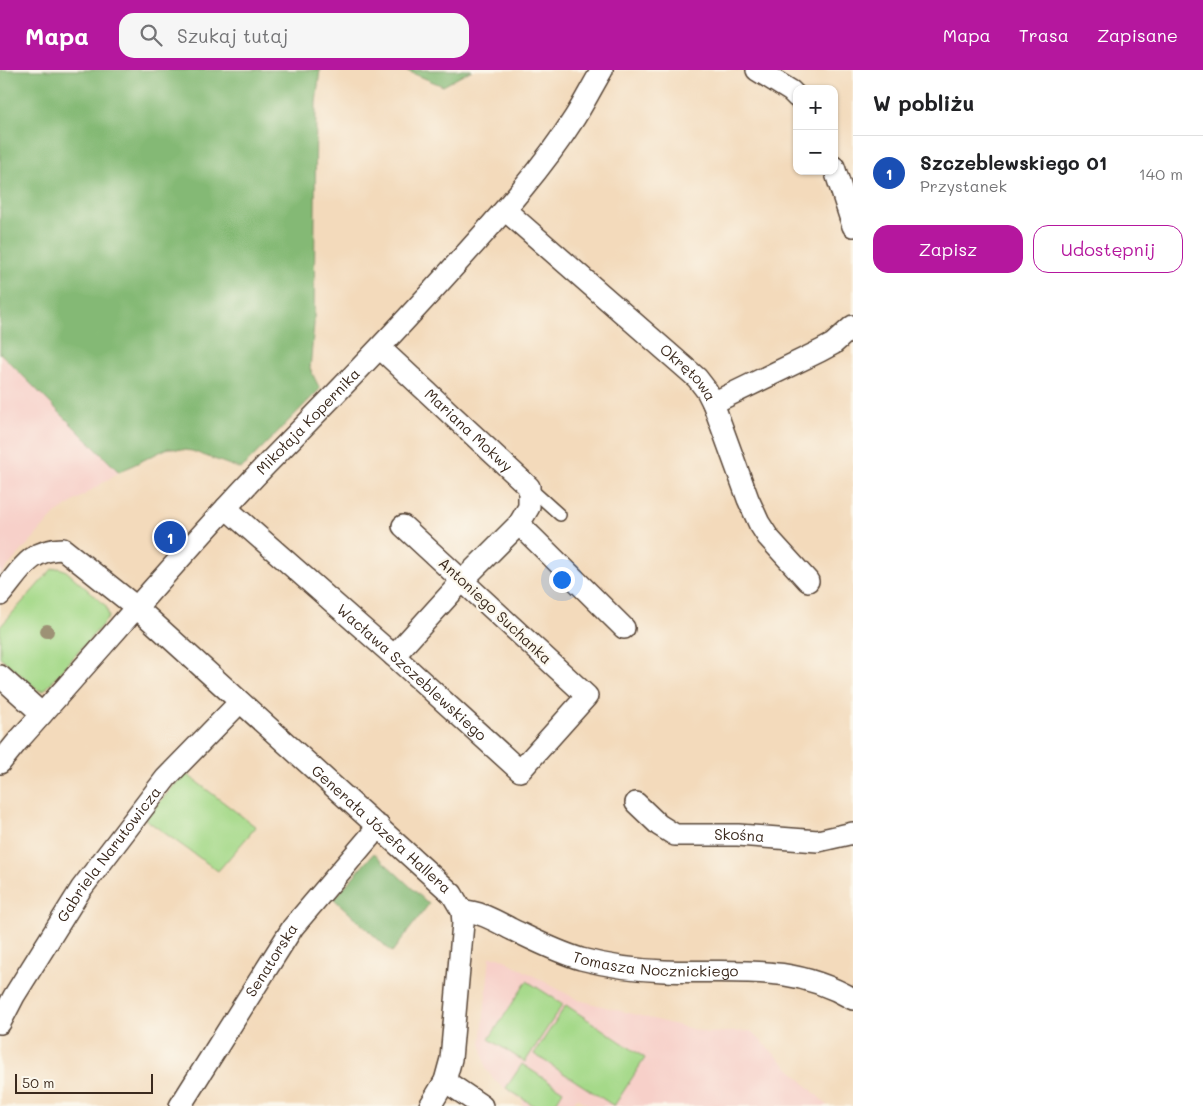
<!DOCTYPE html>
<html lang="pl">
<meta charset="utf-8">
<style>
body{margin:0;font-family:Mali,sans-serif;background:#f6f6f6;color:#202124}
.controls{position:absolute;right:15px;top:15px;display:grid;overflow:hidden;border-radius:10px;box-shadow:0 1px 4px #0004}
.controls button{width:45px;height:45px;display:grid;place-items:center;padding:0;border:0;border-bottom:1px solid #e0e0e0;background:#fff;color:#202124;font:25px sans-serif}
.scale{position:absolute;left:15px;bottom:12px;width:138px;box-sizing:border-box;padding-left:5px;border:2px solid #3b2a1e;border-top:0;font-size:14px;line-height:18px;white-space:nowrap;color:#3b2a1e;-webkit-text-stroke:4px #fbf7ec;paint-order:stroke}
.you{position:absolute;left:561px;top:509px;width:18px;height:18px;margin:-12px;border:4px solid #fff;border-radius:50%;background:#1a73e8;box-shadow:0 0 0 8px #1a73e833}
.badge{display:grid;place-items:center;width:32px;height:32px;border-radius:50%;background:#b5179e;color:#fff;font-size:16px;font-weight:700}
.pin{position:absolute;translate:-50% -50%;border:2px solid #fff;box-shadow:0 1px 5px #0006}
.list{margin:0;padding:0;list-style:none}
h2{display:flex;justify-content:space-between;align-items:center;height:65px;margin:0;padding:0 20px;font-size:21px}
h2 small{font-size:16px;font-weight:400;color:#757577}
.list li{display:grid;grid-template-columns:32px 1fr auto;gap:15px;align-items:center;box-sizing:border-box;height:75px;padding:0 20px;border-top:1px solid #e0e0e0}
.list b{display:block;font-size:19px;white-space:nowrap}
.list p{margin:0;font-size:16px;white-space:nowrap;color:#757577}
.list em{font-size:16px;font-style:normal;color:#757577}
.actions{display:flex;gap:10px;padding:15px 20px}
.actions a{flex:1;padding:11px 0;border:1px solid #b5179e;border-radius:15px;text-align:center;font-size:18px;color:#b5179e}
.actions .main{background:#b5179e;color:#fff}
.icon{flex:none;width:28px;height:28px;fill:none;stroke:currentColor;stroke-width:2;stroke-linecap:round;stroke-linejoin:round}
.map{position:relative;flex:none;width:853px;height:1036px;overflow:hidden}
header{display:flex;align-items:center;gap:30px;box-sizing:border-box;height:70px;padding:0 25px;background:#b5179e;color:#fff}
header strong{font-size:24px}
nav{display:flex;gap:28px;margin-inline-start:auto;font-size:18px}
.search{width:350px;height:45px;background:#f6f6f6;display:flex;align-items:center;gap:12px;box-sizing:border-box;padding:0 18px;border-radius:15px;color:#757577;font-size:19px}
main{display:flex}
aside{flex:1;background:#fff}
.map>svg:first-child{display:block}
.built{fill:#f7d0c9}
.green{fill:#a5d989;stroke:#708254}
.forest{fill:#84b975;stroke:#60724a}
.lines{fill:none;stroke-linecap:round;stroke-linejoin:round}
.lane-casing{stroke:#574436;stroke-width:14}
.street-casing{stroke:#574436;stroke-width:24}
.lane{stroke:#fff;stroke-width:11}
.street{stroke:#fff;stroke-width:21}
.tree{fill:#9d9174}
.labels{text-anchor:middle;stroke-width:4.5;stroke-linejoin:round;paint-order:stroke}
.street-label{font-size:15px;fill:#3b2a1e;stroke:#fbf7ec}
</style>
<header>
<strong>Mapa</strong>
<div class="search"><svg class="icon" aria-label="search" viewBox="0 0 24 24"><circle cx="10" cy="10" r="6"/><path d="M15 15l6 6"/></svg>Szukaj tutaj</div>
<nav><a>Mapa</a><a>Trasa</a><a>Zapisane</a></nav>
</header>
<main>
<div class="map">
<svg width="853" height="1036" viewBox="0 0 853 1036">
<rect width="100%" height="100%" fill="#fbf7ec"/>
<filter id="ink" filterUnits="userSpaceOnUse"><feTurbulence type="fractalNoise" baseFrequency=".02" numOctaves="2"/><feDisplacementMap in="SourceGraphic" scale="10" xChannelSelector="R" yChannelSelector="G"/><feConvolveMatrix kernelMatrix="1 2 1 2 8 2 1 2 1" color-interpolation-filters="sRGB"/></filter>
<filter id="wash" filterUnits="userSpaceOnUse"><feTurbulence type="fractalNoise" baseFrequency=".0096" numOctaves="4" result="noise"/><feDisplacementMap in="SourceGraphic" scale="20" xChannelSelector="R" yChannelSelector="G"/><feGaussianBlur stdDeviation="1.12" result="paint"/><feColorMatrix in="noise" values="0 0 0 0 0 0 0 0 0 0 0 0 0 0 0 0 0 1.4 0 .05"/><feComposite in="paint" operator="in"/></filter>
<g filter="url(#wash)">
<rect width="100%" height="100%" fill="#f3dabb"/>
<g class="built">
<path d="M0,284L119,402L55,444L0,505Z"/>
<path d="M490,887H499L578,930L708,963L751,961L828,1036H590L577,1028L571,1036H524L522,1034L523,1031L496,1012L486,999L481,974Z"/>
</g>
<g class="green">
<path d="M58,498L65,500L106,536L109,547L44,621L38,620L0,587V557L52,499Z"/>
<path d="M185,703L256,757L218,801L145,749Z"/>
<path d="M527,911L563,934L525,992L489,969Z"/>
<path d="M566,935L645,988L614,1036L534,984Z"/>
<path d="M522,994L563,1021L554,1036H534L506,1018Z"/>
</g>
<g class="forest">
<path d="M0,0H320L316,33L314,254L310,299L320,319L241,399L192,381L168,378L119,402L0,283Z"/>
<path d="M405,0H472L443,16Z"/>
<path d="M374,783L429,834L392,882L334,829Z"/>
</g>
</g>
<g filter="url(#ink)">
<g class="lines">
<g class="lane-casing">
<path id="lane" d="M529,417L560,445"/>
</g>
<g class="street-casing">
<g id="street">
<path d="M757,0L791,21L797,27"/>
<path d="M834,97L853,156"/>
<path id="s1" d="M505,140L697,308L707,321L713,333L748,429L759,453L768,467L808,511"/>
<path id="s2" d="M380,278L529,417V437L519,454L462,511L394,586"/>
<path d="M713,333L820,281L833,274L853,256"/>
<path id="s3" d="M226,438L394,586L520,701L587,626L403,456"/>
<path d="M519,454L624,558"/>
<path id="s4" d="M0,525C20,502 29,479 63,479L136,537L452,824L462,841L463,853L451,989L445,1011L430,1036"/>
<path d="M0,606L42,644"/>
<path id="s5" d="M0,693L17,672C100,580 180,485 266,395C329,331 391,267 451,200C495,151 540,102 575,47C585,31 593,15 602,0"/>
<path id="s6" d="M636,733L659,755L675,765H738L818,771L853,763"/>
<path id="s7" d="M462,841C479,841 496,851 511,859C534,870 557,882 581,889C608,896 637,900 664,901C733,904 789,892 853,929"/>
<path id="s8" d="M0,953L14,926L81,819L166,708L240,632"/>
<path d="M445,1011L482,1036"/>
<path id="s9" d="M180,1036L293,857L379,756"/>
</g>
</g>
<use href="#lane" class="lane"/>
<use href="#street" class="street"/>
</g>
<circle class="tree" cx="47" cy="561" r="7"/>
</g>
<g class="labels">
<g class="street-label">
<text dy="5" stroke="none"><textPath href="#s1" startOffset="245">Okrętowa</textPath></text>
<text dy="5" stroke="none"><textPath href="#s5" startOffset="460">Mikołaja Kopernika</textPath></text>
<text dy="5" stroke="none"><textPath href="#s2" startOffset="121">Mariana Mokwy</textPath></text>
<text transform="translate(495 541) rotate(43)" y="5">Antoniego Suchanka</text>
<text dy="5" stroke="none"><textPath href="#s3" startOffset="248">Wacława Szczeblewskiego</textPath></text>
<text dy="5" stroke="none"><textPath href="#s4" startOffset="506">Generała Józefa Hallera</textPath></text>
<text dy="5" stroke="none"><textPath href="#s6" startOffset="115">Skośna</textPath></text>
<text dy="5" stroke="none"><textPath href="#s8" startOffset="201">Gabriela Narutowicza</textPath></text>
<text dy="5" stroke="none"><textPath href="#s9" startOffset="172">Senatorska</textPath></text>
<text dy="5" stroke="none"><textPath href="#s7" startOffset="204">Tomasza Nocznickiego</textPath></text>
</g>
</g>
</svg>
<div class="controls">
<button>+</button>
<button>−</button>
</div>
<div class="scale">50 m</div>
<div class="you"></div>
<div class="pin badge" style="left:170px;top:467px;background:#1a4fb4">1</div>
</div>
<aside>
<h2>W pobliżu<small></small></h2>
<ul class="list">
<li><span class="badge" style="background:#1a4fb4">1</span><div><b>Szczeblewskiego 01</b><p>Przystanek</p></div><em>140 m</em></li>
</ul>
<div class="actions"><a class="main">Zapisz</a><a>Udostępnij</a></div>
</aside>
</main>
